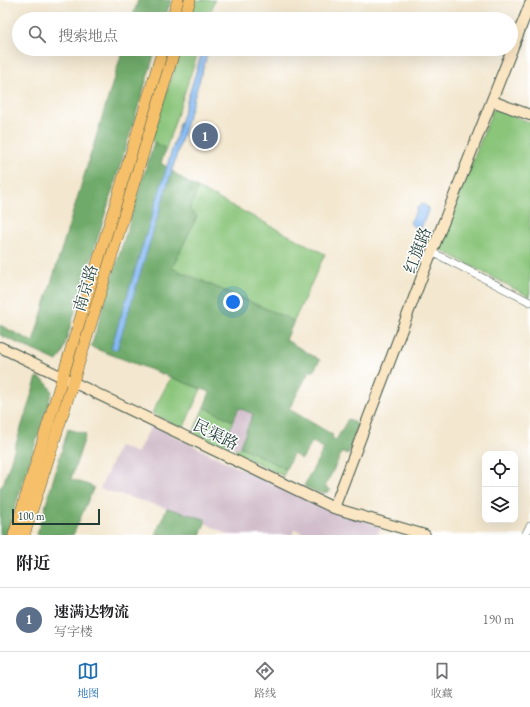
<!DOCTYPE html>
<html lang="zh">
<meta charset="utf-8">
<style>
body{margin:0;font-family:"EB Garamond","Noto Serif SC",serif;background:#f6f6f6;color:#202124}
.controls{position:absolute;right:12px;bottom:12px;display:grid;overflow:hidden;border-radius:8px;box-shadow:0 4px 16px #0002}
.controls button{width:36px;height:36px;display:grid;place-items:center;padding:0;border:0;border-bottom:1px solid #e0e0e0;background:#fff;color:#202124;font:20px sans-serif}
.scale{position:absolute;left:12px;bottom:10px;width:88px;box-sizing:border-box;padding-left:4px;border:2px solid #1f3d34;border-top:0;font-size:11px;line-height:14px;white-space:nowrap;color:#1f3d34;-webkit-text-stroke:3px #fff;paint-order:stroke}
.you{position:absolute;left:233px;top:302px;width:14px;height:14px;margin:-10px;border:3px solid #fff;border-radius:50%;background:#1a73e8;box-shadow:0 0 0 6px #1a73e833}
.badge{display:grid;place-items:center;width:26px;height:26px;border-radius:50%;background:#1f6fb2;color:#fff;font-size:13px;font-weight:700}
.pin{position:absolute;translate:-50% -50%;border:2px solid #fff;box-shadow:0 1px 4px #0006}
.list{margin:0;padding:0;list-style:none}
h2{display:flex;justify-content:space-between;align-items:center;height:52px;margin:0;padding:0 16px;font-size:17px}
h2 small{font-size:13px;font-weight:400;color:#757577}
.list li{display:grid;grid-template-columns:26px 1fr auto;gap:12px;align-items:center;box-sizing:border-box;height:64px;padding:0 16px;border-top:1px solid #e0e0e0}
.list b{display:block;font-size:15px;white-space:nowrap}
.list p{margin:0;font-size:13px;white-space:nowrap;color:#757577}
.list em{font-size:13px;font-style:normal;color:#757577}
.icon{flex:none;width:22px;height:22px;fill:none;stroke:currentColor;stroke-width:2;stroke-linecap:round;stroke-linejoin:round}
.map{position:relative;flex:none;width:530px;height:535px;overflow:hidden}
.search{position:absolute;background:#fff;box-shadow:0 4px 16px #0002;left:12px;right:12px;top:12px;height:44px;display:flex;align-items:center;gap:10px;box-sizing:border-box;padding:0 14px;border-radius:22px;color:#757577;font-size:15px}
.sheet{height:116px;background:#fff}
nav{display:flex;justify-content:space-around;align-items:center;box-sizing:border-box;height:56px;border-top:1px solid #e0e0e0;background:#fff;font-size:11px;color:#757577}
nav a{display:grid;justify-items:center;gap:2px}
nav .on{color:#1f6fb2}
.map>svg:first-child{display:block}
.industrial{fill:#d1bdcb}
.green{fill:#8ac57a;stroke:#548157}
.forest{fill:#6faa6a;stroke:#47744f}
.water{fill:#84b9f3;stroke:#527b94}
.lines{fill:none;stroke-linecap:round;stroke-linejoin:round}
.street-casing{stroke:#3f564b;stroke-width:8}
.secondary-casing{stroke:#3f564b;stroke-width:12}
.primary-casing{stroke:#3f564b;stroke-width:12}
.street{stroke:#fff;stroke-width:7}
.secondary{stroke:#fbe6c4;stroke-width:10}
.primary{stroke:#f6c06b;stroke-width:11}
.labels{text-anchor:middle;stroke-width:3;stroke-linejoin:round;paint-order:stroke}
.street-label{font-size:16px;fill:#1f3d34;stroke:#fff}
</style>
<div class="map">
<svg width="530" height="535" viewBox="0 0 530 535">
<rect width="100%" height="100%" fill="#fff"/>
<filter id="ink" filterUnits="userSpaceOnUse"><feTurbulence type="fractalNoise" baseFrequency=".025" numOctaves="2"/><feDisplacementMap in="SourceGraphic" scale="8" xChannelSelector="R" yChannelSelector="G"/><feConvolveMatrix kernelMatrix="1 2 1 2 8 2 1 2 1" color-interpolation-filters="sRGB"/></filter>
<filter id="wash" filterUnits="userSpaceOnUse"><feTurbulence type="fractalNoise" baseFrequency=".012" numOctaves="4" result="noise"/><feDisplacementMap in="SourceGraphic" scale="16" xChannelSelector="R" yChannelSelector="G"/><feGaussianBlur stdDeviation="0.9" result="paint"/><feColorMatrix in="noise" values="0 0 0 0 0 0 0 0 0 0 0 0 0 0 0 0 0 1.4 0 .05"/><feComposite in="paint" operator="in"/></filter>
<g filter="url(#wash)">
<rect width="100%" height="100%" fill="#f3e7cf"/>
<g class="industrial">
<path d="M239,408L253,414L239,449L225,443Z"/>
<path d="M152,425L230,464L301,496L381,527L377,535H306L295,529L292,535H227V534L205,523V519L100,489L119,446L137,453Z"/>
</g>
<g class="green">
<path d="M195,0H215L208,19H189Z"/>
<path d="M180,49H199L166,149L154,142L152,140Z"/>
<path d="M493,109L530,122V297L441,250V242Z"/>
<path d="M198,188L325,254L294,321L172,268L197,216L189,211Z"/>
<path d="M171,377L201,389L183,429L152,413Z"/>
<path d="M204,407L233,421L225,443L230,446L227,449L193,433Z"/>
<path d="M240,446L286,469L283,476L239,454L235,450V448L239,449Z"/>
</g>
<g class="forest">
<path d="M138,0H171L165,19H132Z"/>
<path d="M123,49H156L62,354L57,361L0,335V325L33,342Z"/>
<path d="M154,142L166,149L161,163L190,184L198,188L189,210L197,216L172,268L294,321L286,340L320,360L313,372L310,370L289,409L333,435L332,438L336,440L348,419L358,425L348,454L342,452L325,487L331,490C322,497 313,490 304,486L324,448L312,442L302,459L293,454L286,469L240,446L253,414L239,408L233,421L204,407L210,392L91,347Z"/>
<path d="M37,377C45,380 49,385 52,392L6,535H0V488L4,482Z"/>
<path d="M68,429L86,434L71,479L94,487L73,535H37Z"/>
<path d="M167,508L205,519V523L200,535H155Z"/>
</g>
<g class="water">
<path d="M203,49H209L117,350L111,348Z"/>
<path d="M422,204C426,205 428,206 428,211L421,228L420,229C416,229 412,226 410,223L418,207Z"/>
</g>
</g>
<g filter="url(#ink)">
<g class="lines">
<g class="street-casing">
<g id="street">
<path d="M432,252L530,302"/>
<path d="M525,535L530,526"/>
</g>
</g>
<g class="secondary-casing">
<g id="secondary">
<path d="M492,101L530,115"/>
<path d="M0,347L334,508L425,535"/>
<path d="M334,508L423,274L530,4"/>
</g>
</g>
<g class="primary-casing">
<g id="primary">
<path d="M172,19L178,0"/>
<path d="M184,19L190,0"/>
<path d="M14,535C65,373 112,211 163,49"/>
<path d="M24,535L73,382L175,49"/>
</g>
</g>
<use href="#street" class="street"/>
<use href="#secondary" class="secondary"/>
<use href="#primary" class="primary"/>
</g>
</g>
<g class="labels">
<g class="street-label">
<text transform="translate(417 250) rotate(-69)" y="6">红旗路</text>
<text transform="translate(85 288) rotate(-73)" y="6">南京路</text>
<text transform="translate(216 434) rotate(26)" y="6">民渠路</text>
</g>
</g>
</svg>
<div class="controls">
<button><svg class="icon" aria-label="locate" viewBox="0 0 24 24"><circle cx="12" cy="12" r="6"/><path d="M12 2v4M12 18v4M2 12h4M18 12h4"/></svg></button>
<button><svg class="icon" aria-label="layers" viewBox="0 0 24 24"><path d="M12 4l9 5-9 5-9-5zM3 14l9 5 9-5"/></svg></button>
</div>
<div class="scale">100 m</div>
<div class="you"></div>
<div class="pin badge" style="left:205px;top:136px;background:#5c6f8a">1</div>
<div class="search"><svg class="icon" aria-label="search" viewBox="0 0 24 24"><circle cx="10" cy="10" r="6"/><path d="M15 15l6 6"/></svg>搜索地点</div>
</div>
<section class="sheet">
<h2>附近<small></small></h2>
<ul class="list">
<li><span class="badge" style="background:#5c6f8a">1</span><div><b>速满达物流</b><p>写字楼</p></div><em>190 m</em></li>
</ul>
</section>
<nav>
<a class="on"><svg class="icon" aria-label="map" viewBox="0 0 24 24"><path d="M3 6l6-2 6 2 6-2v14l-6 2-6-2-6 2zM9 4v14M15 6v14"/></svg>地图</a>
<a><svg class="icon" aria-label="directions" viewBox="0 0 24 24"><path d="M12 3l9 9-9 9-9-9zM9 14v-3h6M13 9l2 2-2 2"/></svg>路线</a>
<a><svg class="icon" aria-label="saved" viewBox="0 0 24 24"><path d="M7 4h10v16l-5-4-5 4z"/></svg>收藏</a>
</nav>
